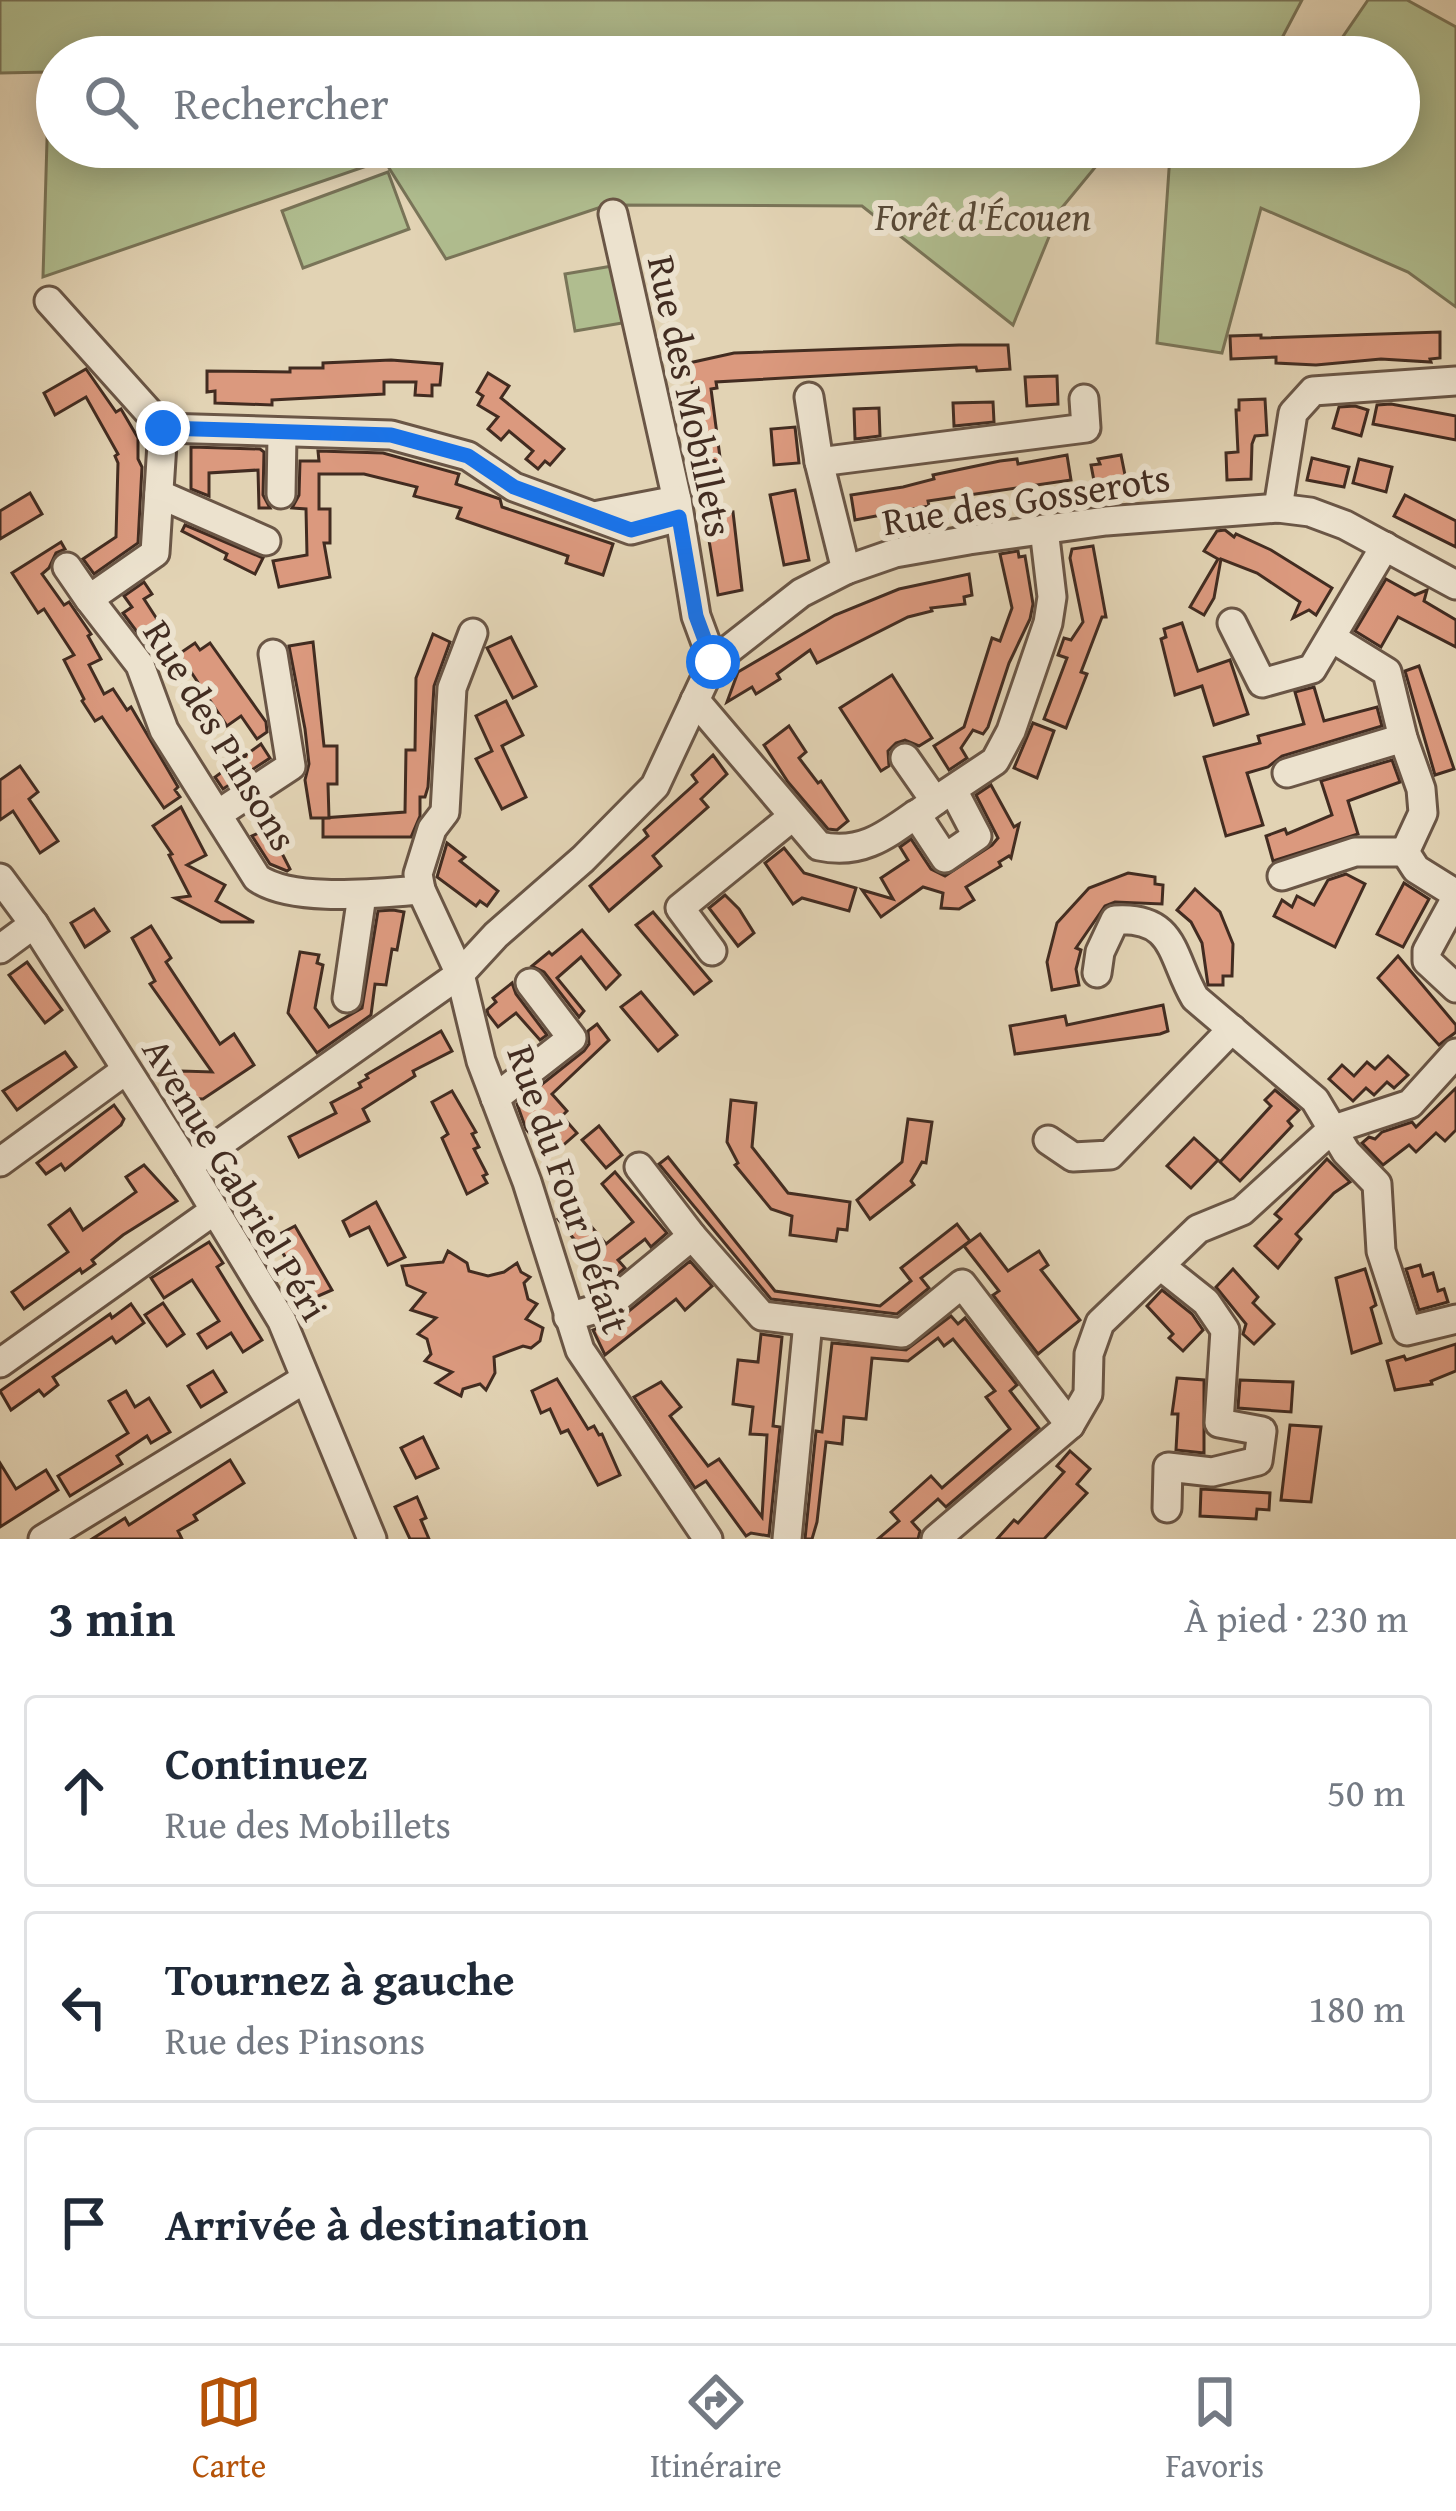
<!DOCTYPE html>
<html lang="fr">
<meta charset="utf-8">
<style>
body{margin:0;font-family:"Gentium Book Plus",serif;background:#f2f2f3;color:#1f2937}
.stop{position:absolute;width:36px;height:36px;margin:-27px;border:9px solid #1a73e8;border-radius:50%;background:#fff}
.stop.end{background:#1a73e8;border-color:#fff;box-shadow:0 3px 12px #0008}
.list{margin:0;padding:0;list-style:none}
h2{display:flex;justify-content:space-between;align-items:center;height:156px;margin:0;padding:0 48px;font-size:51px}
h2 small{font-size:39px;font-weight:400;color:#747a83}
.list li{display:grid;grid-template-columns:78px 1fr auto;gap:36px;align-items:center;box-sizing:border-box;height:192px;margin:0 24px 24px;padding:0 24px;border:3px solid #e0e1e3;border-radius:12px}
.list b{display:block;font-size:45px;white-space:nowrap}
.list p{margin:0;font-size:39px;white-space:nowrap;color:#747a83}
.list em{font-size:39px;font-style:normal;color:#747a83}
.icon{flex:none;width:66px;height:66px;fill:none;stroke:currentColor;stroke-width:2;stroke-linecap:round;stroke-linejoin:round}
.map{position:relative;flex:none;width:1456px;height:1539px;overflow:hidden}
.search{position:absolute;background:#fff;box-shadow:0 6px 30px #0003;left:36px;right:36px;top:36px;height:132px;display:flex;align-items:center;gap:30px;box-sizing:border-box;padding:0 42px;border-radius:66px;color:#747a83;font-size:45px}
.sheet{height:804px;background:#fff}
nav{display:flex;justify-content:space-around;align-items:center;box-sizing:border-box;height:168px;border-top:3px solid #e0e1e3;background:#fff;font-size:33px;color:#747a83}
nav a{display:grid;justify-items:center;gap:6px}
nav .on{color:#b45309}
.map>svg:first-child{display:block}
.green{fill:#b0bd8f;stroke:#797458;stroke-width:3}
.building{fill:#db997e;stroke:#422c21;stroke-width:3}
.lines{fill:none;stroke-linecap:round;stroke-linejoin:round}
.minor-casing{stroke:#6a5646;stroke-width:33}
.minor{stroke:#ece2ce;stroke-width:27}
.route{stroke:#1a73e8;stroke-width:15}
.labels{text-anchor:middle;stroke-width:12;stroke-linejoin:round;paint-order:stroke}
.park-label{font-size:39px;font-style:italic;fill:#584937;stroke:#ece2ce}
.street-label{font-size:39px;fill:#422c21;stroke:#ece2ce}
</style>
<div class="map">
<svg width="1456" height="1539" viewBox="0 0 1456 1539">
<rect width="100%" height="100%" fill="#e2d3b4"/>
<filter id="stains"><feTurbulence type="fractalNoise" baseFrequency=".00167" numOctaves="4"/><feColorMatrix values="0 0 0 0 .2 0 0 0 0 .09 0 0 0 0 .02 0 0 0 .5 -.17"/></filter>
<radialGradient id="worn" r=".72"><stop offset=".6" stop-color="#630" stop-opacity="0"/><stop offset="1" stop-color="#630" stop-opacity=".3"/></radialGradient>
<g class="green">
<path d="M0,0H1302L1272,57H57V147H1399V57H1329L1368,0H1407L1456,27V307L1408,272L1261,208L1222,353L1157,343L1170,155L1106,154L1060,210L1013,325L862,206L607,205L446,259L384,160L43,277L49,72L0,73Z"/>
<path d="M388,172L409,229L303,268L282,211Z"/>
<path d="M618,265L628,322L575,331L565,274Z"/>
</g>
<g class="building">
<path d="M1440,332V358L1430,359L1431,362L1381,359L1316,365L1276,363V357L1231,359L1230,336L1261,335V338Z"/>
<path d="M959,345H1008L1010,369L977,371L976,367L716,382L717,388L711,389L723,480L698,485L690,413L697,412L689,363L734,353Z"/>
<path d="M391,360L442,364L440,385H432V396L415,395L416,382H384V394L272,400V405L215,403V391L207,392V371L290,372V368H323V363Z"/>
<path d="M86,369L116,412L121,409L138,438V459L142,467L138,543L94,574L83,559L116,537L118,463L115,456L118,454L86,397L55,415L44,393Z"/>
<path d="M488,373L509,386L501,398L564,449L550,465L545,461L538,469L526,459L533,451L509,431L501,440L488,429L498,417L478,405L483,396L477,392Z"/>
<path d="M1057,376L1058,404L1027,406L1025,377Z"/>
<path d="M1265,399L1267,435L1255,436L1252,444L1251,479L1227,480L1226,453L1238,452L1236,410H1239V400Z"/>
<path d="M993,402L994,422L954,426L953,403Z"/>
<path d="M1391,404L1456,416V440L1373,424L1377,405Z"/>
<path d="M1355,406L1368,410L1361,436L1333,428L1339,407Z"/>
<path d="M879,408L880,436L855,439L854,409Z"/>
<path d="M795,427L799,463L774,465L771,429Z"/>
<path d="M191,447L260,449L264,452L263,495L270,508H259L258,470L209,473V496L191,489Z"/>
<path d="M318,451L383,453L459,474L456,484L500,499L502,507L613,544L603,575L566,563L568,556L457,518L461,508L414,496L417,487L364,474H319V509H330V543H324L330,577L279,587L273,561L307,555L306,509L292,508L299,495L300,461H319Z"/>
<path d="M1067,455L1071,480L928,501L929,506L855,520L851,495L903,487L934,479L933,475L1000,461L1017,459L1018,464Z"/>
<path d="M1121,455L1126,480L1095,486L1091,465L1100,464L1098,459Z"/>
<path d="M1312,458L1349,467L1344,487L1307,480Z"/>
<path d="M1359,459L1392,467L1386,492L1353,483Z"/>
<path d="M795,490L809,560L784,565L770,495Z"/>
<path d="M30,493L42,514L0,539V511Z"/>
<path d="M1405,495L1456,521V547L1394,516Z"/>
<path d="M733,512L742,590L718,595L705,516Z"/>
<path d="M185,525L263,558L255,574L225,559L227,554L182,531Z"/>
<path d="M1225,530L1234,537L1236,534L1271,550L1332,588L1316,615L1309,610L1293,618L1300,602L1257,573L1221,559L1214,598L1204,615L1190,607L1218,559L1204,551L1217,531Z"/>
<path d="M61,542L65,549L56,553L49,568L42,574L64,605L69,602L91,634L88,636L101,659L89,665L104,694L113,689L127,710L131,707L178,787L175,790L180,797L164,808L102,717L95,721L82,701L84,699L64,660L74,655L44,609L38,613L12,573Z"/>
<path d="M1093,546L1106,617H1102L1081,672L1087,674L1066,728L1044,719L1067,658L1058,655L1064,638L1071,640L1083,622L1070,558L1072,549Z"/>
<path d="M1018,551L1019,557L1025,556L1033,604L1030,619L1009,663L988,727L983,734L973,730L961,748L967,758L949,770L934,746L964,727L992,638L1000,641L1012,608L1000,554Z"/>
<path d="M969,574L972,595L964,597L965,604L931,608L932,611L908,617L817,663L810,650L777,674L780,679L756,694L752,687L727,702L738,672L835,615L899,589Z"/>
<path d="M1386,579L1415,595L1427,590L1424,601L1456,620V647L1398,617L1381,647L1355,631Z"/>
<path d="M144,582L152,594L144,599L175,647L157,659L123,613L132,607L124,596Z"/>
<path d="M1182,623L1198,671L1230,660L1248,714L1214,725L1202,686L1175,695L1161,639L1166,637L1164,629Z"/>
<path d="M433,634L450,642L434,686L428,787L425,797H420V816L411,837H323V818L405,812L406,750H415L416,678Z"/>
<path d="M511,637L536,686L513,698L487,648Z"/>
<path d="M313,642L324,746H337V784H328L329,818H311L305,780L309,764L305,729L289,646Z"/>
<path d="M195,643L200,650L210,643L266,722L267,732L257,739L241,716L227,726L179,654Z"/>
<path d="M1419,666L1454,769L1435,775L1405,671Z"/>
<path d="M892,675L932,738L919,746L905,740L896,743L888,751L889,766L881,771L840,708Z"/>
<path d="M1314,687L1324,721L1377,707L1382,726L1282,756L1268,767L1247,773L1263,825L1226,836L1204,757L1260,743L1258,736L1304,724L1295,692Z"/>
<path d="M506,701L523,735L502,746L526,797L502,809L476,759L492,751L476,716Z"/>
<path d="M1033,723L1054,731L1037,778L1014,768Z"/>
<path d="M789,726L806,752L799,758L818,783L821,781L848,821L837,830L828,829L788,782L764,745Z"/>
<path d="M261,744L270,758L223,789L215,777Z"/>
<path d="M713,755L727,774L701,799L708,807L653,856L661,866L609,911L590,886L648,836L644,830L697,782L692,775Z"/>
<path d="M1392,760L1400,782L1348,801L1358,834L1273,861L1266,836L1285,829L1287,834L1332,815L1321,781Z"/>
<path d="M20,766L38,792L29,799L58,841L40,853L13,811L0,820V780Z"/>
<path d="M991,785L1014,827L1019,824L1011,858L1009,856L999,862L1001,866L966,887L974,900L959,909L941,908L943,893L923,887L881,917L862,890L893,899L881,878L908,860L900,847L911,839L931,869L945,876L992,845L998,838L976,795Z"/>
<path d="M181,807L206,855L187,865L225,885L216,901L254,922H221L175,898L190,896L169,855L172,854L153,826Z"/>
<path d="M269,828L290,869L287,871L270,864L252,836Z"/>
<path d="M447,843L465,857L460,861L498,891L487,906L480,901L476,906L437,877Z"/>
<path d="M784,848L804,873L856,888L849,911L802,898L793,904L765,863Z"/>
<path d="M1128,873L1155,877V884L1163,885L1162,904L1115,902L1105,906L1076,948L1081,950L1076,969L1079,985L1052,990L1047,962L1057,923L1089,888Z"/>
<path d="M1346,874L1365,884L1335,947L1274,916L1282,900L1292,907L1297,896L1314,905L1328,880Z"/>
<path d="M1404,883L1429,899L1403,947L1377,934Z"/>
<path d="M1195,889L1220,912L1233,944L1232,976H1223V985H1208L1202,943L1191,922L1177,910Z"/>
<path d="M725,895L739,909L754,933L738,946L709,908Z"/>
<path d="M94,909L109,931L85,947L71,923Z"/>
<path d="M393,910L404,912L397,950L392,949L386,985L375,984L371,1015L317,1053L288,1013L300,952L319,955L317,963L323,965L315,1008L329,1027L362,1008L378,911Z"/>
<path d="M653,912L711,981L694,994L636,925Z"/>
<path d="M151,926L171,958L166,962L220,1044L234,1034L254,1065L203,1099L176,1098L165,1082L181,1071L212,1072L150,984L155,981L132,938Z"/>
<path d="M582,930L620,975L606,989L581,957L557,978L584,1011L579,1017L544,972L532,966L549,952L552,955Z"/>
<path d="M1398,956L1456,1025V1032L1439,1045L1378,978Z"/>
<path d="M27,962L62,1010L45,1023L9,975Z"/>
<path d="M512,983L516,994L547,1035L540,1040L516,1013L498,1027L488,1014L487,1010L496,1002L493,998Z"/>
<path d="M641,992L677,1035L658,1051L621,1007Z"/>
<path d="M1163,1005L1168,1031L1160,1034L1015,1054L1010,1026L1065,1016L1067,1025Z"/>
<path d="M597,1024L609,1040L552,1094L567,1111L562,1116L577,1133L560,1148L551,1138L541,1147L526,1129L517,1104L584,1051L589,1044L588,1031Z"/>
<path d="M441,1031L452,1051L413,1071L415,1076L363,1109L369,1121L299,1157L289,1137L336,1113L331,1103L361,1087L359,1083L368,1078L366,1075Z"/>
<path d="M65,1052L76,1067L17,1110L3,1091Z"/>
<path d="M1388,1056L1408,1075L1394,1088L1387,1082L1374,1095L1366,1088L1353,1101L1329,1079L1342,1065L1354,1076L1367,1062L1375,1069Z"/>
<path d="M1456,1088V1130L1445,1141L1436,1133L1416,1152L1409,1145L1383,1165L1362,1143L1369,1137L1375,1139L1382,1132L1412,1122L1416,1127Z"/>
<path d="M1275,1090L1299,1110L1288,1121L1292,1126L1240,1181L1220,1162L1271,1106L1265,1100Z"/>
<path d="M452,1091L476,1132L472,1134L479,1147L474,1149L487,1174L483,1176L487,1183L467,1194L442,1138L448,1134L432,1102Z"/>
<path d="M731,1100L756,1103L752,1147L788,1193L850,1202L847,1230L838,1229L836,1241L790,1235L792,1216L771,1209L735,1165L738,1163L727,1142Z"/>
<path d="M114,1105L124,1119L121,1125L65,1170L61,1164L46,1174L37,1163Z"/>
<path d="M908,1119L932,1122L926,1163L922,1162L916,1173L911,1181L914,1185L870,1219L857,1200L902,1162Z"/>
<path d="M599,1126L622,1155L606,1168L582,1140Z"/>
<path d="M1194,1138L1218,1160L1191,1188L1167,1166Z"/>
<path d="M668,1157L775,1291L880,1306L911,1281L901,1268L957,1224L970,1241L921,1278L929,1288L897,1314L771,1299L659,1164Z"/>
<path d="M1327,1159L1350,1182L1334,1193L1296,1234L1301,1239L1278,1268L1255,1246L1281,1219L1275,1214Z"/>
<path d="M144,1165L177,1201L123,1235L92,1260L95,1264L82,1273L80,1269L24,1309L12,1292L68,1252L49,1225L70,1209L83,1230L136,1192L126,1177Z"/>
<path d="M615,1172L667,1233L651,1247L645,1239L618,1260L625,1268L608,1282L558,1219L574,1206L606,1244L633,1222L602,1184Z"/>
<path d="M376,1202L405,1257L388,1265L369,1227L350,1236L343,1221Z"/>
<path d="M295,1226L332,1290L309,1300L274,1237Z"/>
<path d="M980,1234L1008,1271L1039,1251L1048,1265L1041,1270L1080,1320L1038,1354L993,1295L999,1291L964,1246Z"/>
<path d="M209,1242L223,1263L217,1267L262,1340L243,1352L231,1333L207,1348L198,1334L219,1321L192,1280L164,1298L151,1278Z"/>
<path d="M448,1251L467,1263L469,1271L488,1276L504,1272L517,1263L521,1272L530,1277L524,1283L528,1299L537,1304L526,1319L543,1328L540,1341L531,1348L523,1346L494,1357L495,1373L486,1390L480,1384L463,1389L461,1396L436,1383L452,1372L425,1361L431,1354L427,1339L418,1334L436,1318L411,1310L425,1293L407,1285L402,1266L443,1262Z"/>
<path d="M690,1261L712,1286L685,1310L676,1299L605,1355L593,1330L618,1320Z"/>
<path d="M1420,1265L1423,1276L1433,1273L1438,1291L1444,1289L1448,1302L1419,1310L1406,1269Z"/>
<path d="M1233,1269L1258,1297L1253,1303L1274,1324L1254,1344L1243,1334L1246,1324L1216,1287Z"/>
<path d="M1365,1269L1376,1305L1371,1308L1381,1343L1352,1353L1336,1278Z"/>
<path d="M1162,1290L1192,1314L1203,1330L1183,1351L1169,1338L1173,1334L1147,1306Z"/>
<path d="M163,1303L184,1334L167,1346L145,1315Z"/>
<path d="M131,1304L144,1323L116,1343L112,1337L53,1377L58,1385L44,1396L39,1390L11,1410L0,1391L110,1314L112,1318Z"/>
<path d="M951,1316L958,1324L965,1318L1017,1385L1010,1391L1039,1428L946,1507L938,1499L912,1522L920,1531L918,1539H878L899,1521L891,1512L931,1476L942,1488L1010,1429L986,1397L995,1391L953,1339L944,1346L938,1338L908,1361L872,1358L866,1419L844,1417L842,1444L826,1442L817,1522L812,1539H805L816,1431L822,1432L832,1343L906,1350Z"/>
<path d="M761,1334L782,1337L773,1426L780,1427L769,1536L751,1533L746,1536L706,1481L695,1488L634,1397L661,1382L681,1407L670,1416L708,1466L719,1459L762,1517L767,1435L750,1434L753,1407L733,1404L738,1360L758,1362Z"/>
<path d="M1456,1344V1371L1431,1381L1432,1384L1395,1390L1387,1361L1404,1356L1406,1360Z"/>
<path d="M213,1371L226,1392L201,1407L188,1386Z"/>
<path d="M1177,1378L1204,1380V1453L1176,1450L1178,1414H1172Z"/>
<path d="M557,1379L588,1429L594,1426L599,1435L602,1434L620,1475L598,1485L568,1430L561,1433L550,1409L541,1413L532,1391Z"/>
<path d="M1240,1380L1293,1382L1291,1412L1238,1408Z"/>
<path d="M126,1391L135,1407L149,1398L170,1432L151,1443L147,1436L117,1456L122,1464L70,1496L58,1476L128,1433L109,1401Z"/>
<path d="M1290,1425L1321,1427L1311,1502L1281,1500Z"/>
<path d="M423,1437L438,1468L416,1478L401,1448Z"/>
<path d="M1070,1451L1090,1469L1077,1484L1087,1493L1044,1539H997L1014,1520L1018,1523L1064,1472L1057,1466Z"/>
<path d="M230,1460L244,1483L194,1515L197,1520L178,1531L182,1539H92L125,1518L129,1525Z"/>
<path d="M0,1463L16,1489L46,1470L58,1490L0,1527Z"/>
<path d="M1201,1489L1270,1493L1269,1510L1257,1509L1256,1519L1200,1516Z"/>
<path d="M417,1497L426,1518L421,1520L429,1539H410L395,1507Z"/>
</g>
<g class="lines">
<g class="minor-casing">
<g id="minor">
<path d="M613,214L677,500L696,616L713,662"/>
<path d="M49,301L163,428"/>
<path d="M809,397L819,462L846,570"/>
<path d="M163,428L391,435L468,456L514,487L631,530L679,517"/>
<path d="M819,462L1086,428L1084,399"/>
<path d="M159,494L266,541"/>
<path d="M281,494L282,435"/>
<path d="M1278,508L1293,413L1313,391L1456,381"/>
<path d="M594,516L677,500"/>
<path d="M67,567L89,599L155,553L163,428"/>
<path d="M89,599L140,665L164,730L257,878C293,903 377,893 421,890L460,974L481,1061L527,1182L580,1350L708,1539"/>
<path d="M1232,623L1262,683L1312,669L1385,546"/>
<path d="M1332,638L1387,672L1403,738L1421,789L1423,813L1405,852L1416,869L1456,894"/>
<path d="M695,700L819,846C860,855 884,837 916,814L945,858L977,836L953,790"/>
<path d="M905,758L935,801L920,812"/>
<path d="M1287,773L1403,738"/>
<path d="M935,801L995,761L1011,731L1048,623L1052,597L1044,529"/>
<path d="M218,814L291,766L273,654"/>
<path d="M1282,876L1355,852H1405"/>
<path d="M0,878L34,924L188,1166L282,1321L372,1539"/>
<path d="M421,890L418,874L432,829L445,812L452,688L473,633"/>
<path d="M1456,898L1427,951V961L1456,988"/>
<path d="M0,949L34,924"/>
<path d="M712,951L680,908L792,817"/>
<path d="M1097,973L1100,952L1115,920C1176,916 1171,957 1195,998L1315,1100L1346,1152L1377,1184L1381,1251L1407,1331L1456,1319"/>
<path d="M347,998L362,895"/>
<path d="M495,1098L572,1038L530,983"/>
<path d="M1048,1140L1073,1157L1110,1155L1232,1029"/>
<path d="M0,1162L126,1070"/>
<path d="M188,1166L460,974L496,935L583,859L655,786L713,662L801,593L846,570L895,553L969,540L1106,521L1278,508L1310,512L1345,525L1456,585"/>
<path d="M639,1167L692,1236L762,1316L902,1333L962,1284L1070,1425"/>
<path d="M1162,1267L1206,1302L1225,1330L1219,1423L1262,1431L1258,1461L1212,1472L1168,1467L1167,1508"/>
<path d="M568,1317L607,1306L692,1236"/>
<path d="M0,1363L215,1210"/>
<path d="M43,1539L305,1379"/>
<path d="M787,1539L808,1322"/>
<path d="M936,1539L1070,1425L1088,1394L1089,1354L1100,1323L1198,1229L1242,1211L1331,1130L1410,1104L1456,1053"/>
</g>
</g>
<use href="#minor" class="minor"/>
</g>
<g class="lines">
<path class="route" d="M163,428L391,435L468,456L514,487L631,530L679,517L696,616L713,662"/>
</g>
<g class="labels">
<g class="park-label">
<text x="983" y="230">Forêt d'Écouen</text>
</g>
<g class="street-label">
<text transform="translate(691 396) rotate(78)" y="14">Rue des Mobillets</text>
<text transform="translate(1026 499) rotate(-9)" y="14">Rue des Gosserots</text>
<text transform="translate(221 735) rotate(59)" y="14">Rue des Pinsons</text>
<text transform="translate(236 1179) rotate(59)" y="14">Avenue Gabriel Péri</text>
<text transform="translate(569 1189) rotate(71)" y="14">Rue du Four Défait</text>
</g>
</g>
<rect width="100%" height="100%" filter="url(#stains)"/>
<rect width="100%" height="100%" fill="url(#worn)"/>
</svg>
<div class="stop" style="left:713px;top:662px"></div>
<div class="stop end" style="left:163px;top:428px"></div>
<div class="search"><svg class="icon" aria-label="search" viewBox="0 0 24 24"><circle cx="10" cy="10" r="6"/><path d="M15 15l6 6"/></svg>Rechercher</div>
</div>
<section class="sheet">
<h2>3 min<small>À pied · 230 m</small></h2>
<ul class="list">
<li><svg class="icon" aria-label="ahead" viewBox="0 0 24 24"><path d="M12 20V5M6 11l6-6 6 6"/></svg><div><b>Continuez</b><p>Rue des Mobillets</p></div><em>50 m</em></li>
<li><svg class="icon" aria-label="left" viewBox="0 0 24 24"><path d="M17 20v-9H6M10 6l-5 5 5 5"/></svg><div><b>Tournez à gauche</b><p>Rue des Pinsons</p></div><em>180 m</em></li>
<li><svg class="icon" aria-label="arrive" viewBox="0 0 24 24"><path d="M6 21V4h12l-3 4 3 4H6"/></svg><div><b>Arrivée à destination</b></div></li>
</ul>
</section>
<nav>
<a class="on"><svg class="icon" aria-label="map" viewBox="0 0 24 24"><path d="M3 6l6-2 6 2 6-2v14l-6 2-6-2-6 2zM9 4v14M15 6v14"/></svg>Carte</a>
<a><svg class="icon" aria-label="directions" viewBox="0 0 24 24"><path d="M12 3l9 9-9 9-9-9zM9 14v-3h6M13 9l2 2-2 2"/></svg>Itinéraire</a>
<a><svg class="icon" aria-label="saved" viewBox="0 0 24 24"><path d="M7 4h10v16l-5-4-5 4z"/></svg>Favoris</a>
</nav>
